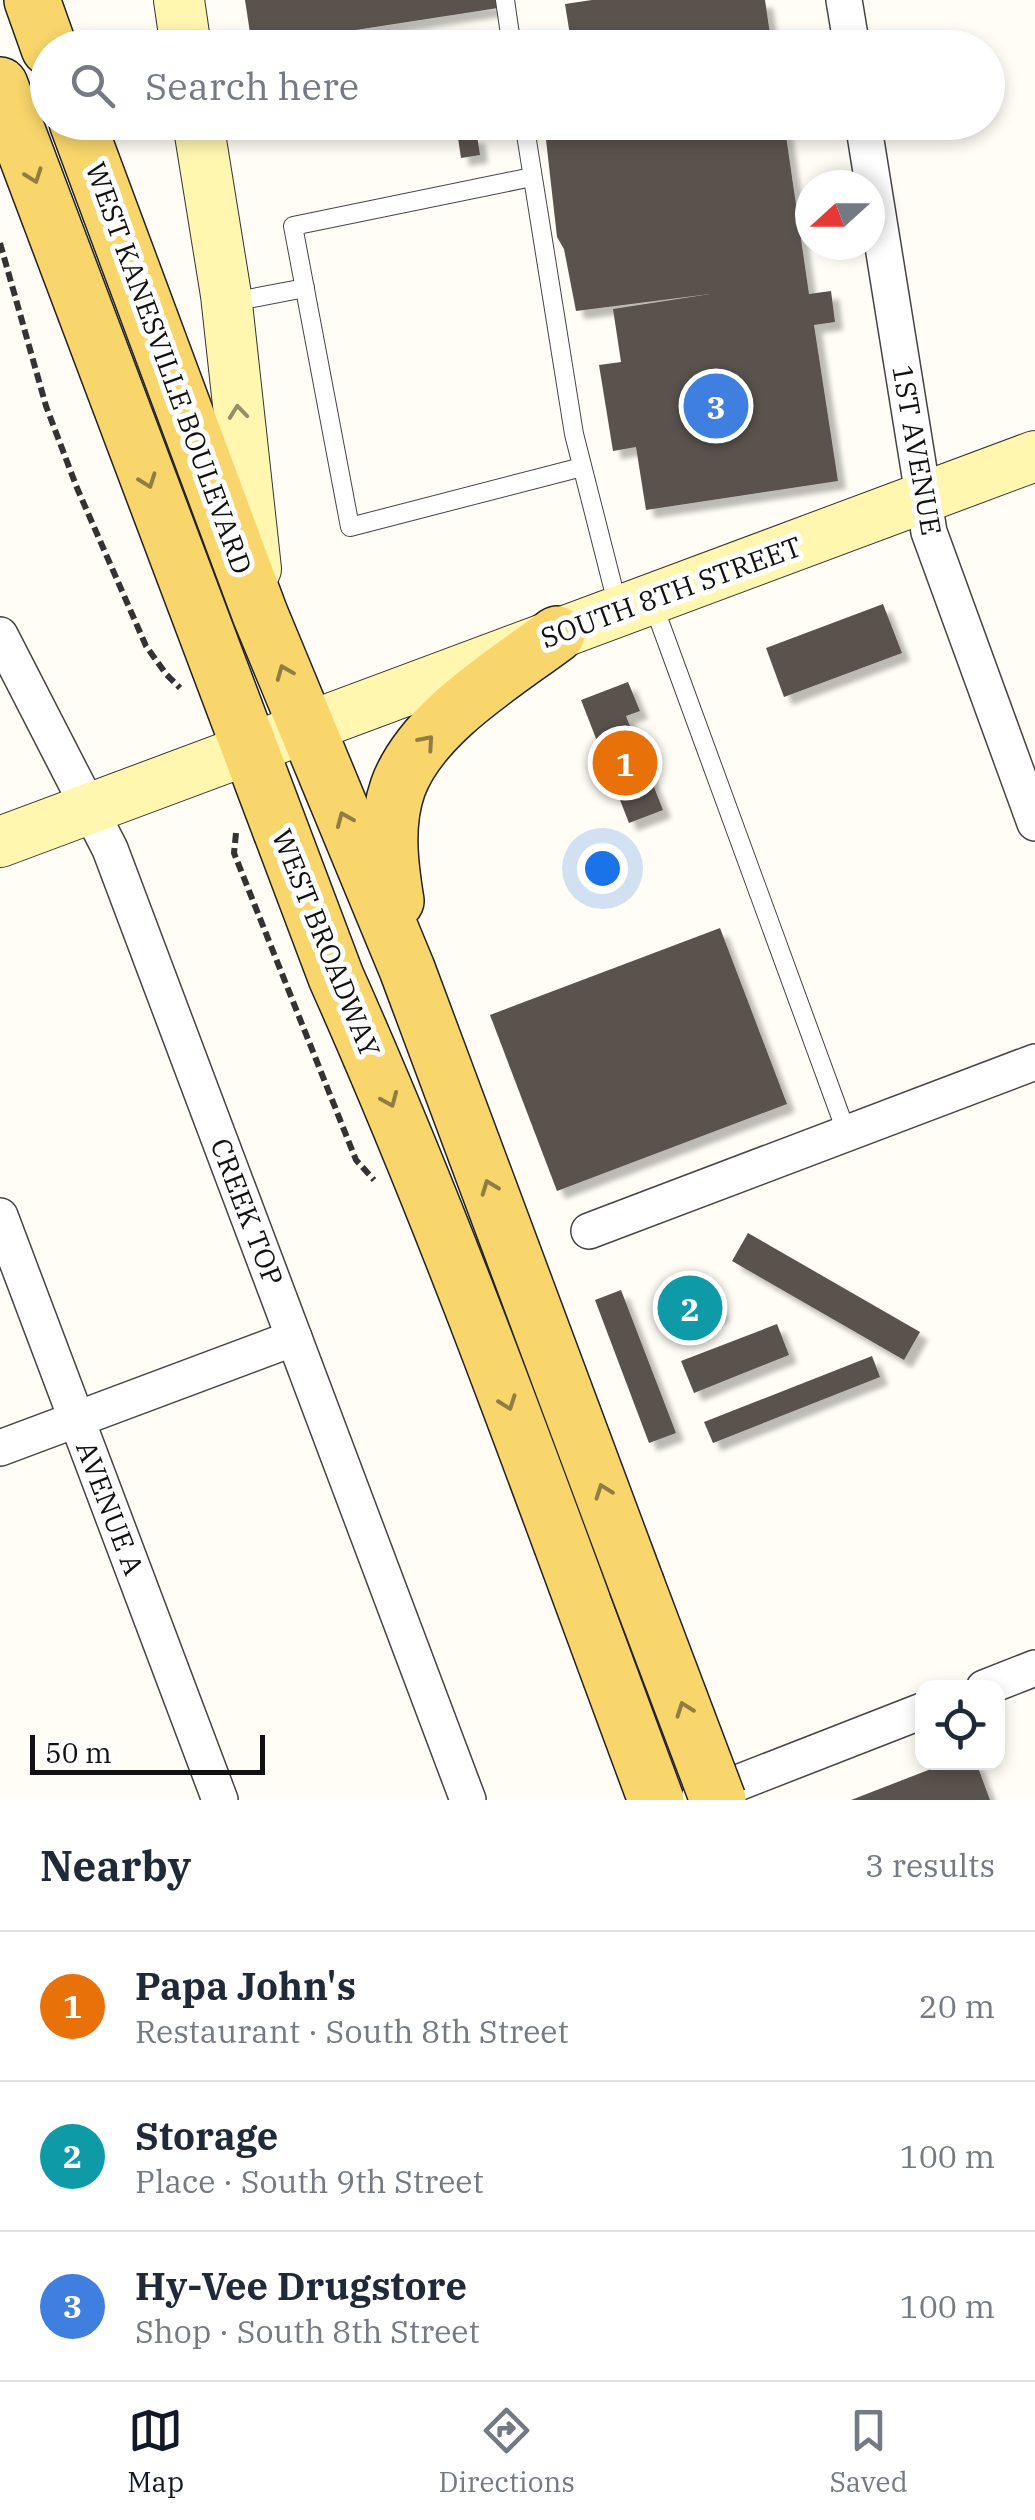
<!DOCTYPE html>
<meta charset="utf-8">
<style>
body{margin:0;font-family:"IBM Plex Serif",serif;background:#f2f2f3;color:#1f2937}
.controls{position:absolute;right:30px;bottom:30px;display:grid;overflow:hidden;border-radius:20px;box-shadow:0 5px 15px #0003}
.controls button{width:90px;height:90px;display:grid;place-items:center;padding:0;border:0;border-bottom:2px solid #e0e1e3;background:#fff;color:#1f2937;font:50px sans-serif}
.compass{position:absolute;left:795px;top:170px;width:90px;height:90px;border-radius:50%;background:#fff;box-shadow:0 5px 15px #0003;rotate:249deg}
.scale{position:absolute;left:30px;bottom:25px;width:235px;box-sizing:border-box;padding-left:10px;border:5px solid #111;border-top:0;font-size:28px;line-height:35px;white-space:nowrap;color:#111;-webkit-text-stroke:8px #fff;paint-order:stroke}
.you{position:absolute;left:602px;top:868px;width:35px;height:35px;margin:-25px;border:8px solid #fff;border-radius:50%;background:#1a73e8;box-shadow:0 0 0 15px #1a73e833}
.badge{display:grid;place-items:center;width:65px;height:65px;border-radius:50%;background:#111827;color:#fff;font-size:32px;font-weight:700}
.pin{position:absolute;translate:-50% -50%;border:5px solid #fff;box-shadow:0 2px 10px #0006}
.list{margin:0;padding:0;list-style:none}
h2{display:flex;justify-content:space-between;align-items:center;height:130px;margin:0;padding:0 40px;font-size:42px}
h2 small{font-size:32px;font-weight:400;color:#747a83}
.list li{display:grid;grid-template-columns:65px 1fr auto;gap:30px;align-items:center;box-sizing:border-box;height:150px;padding:0 40px;border-top:2px solid #e0e1e3}
.list b{display:block;font-size:38px;white-space:nowrap}
.list p{margin:0;font-size:32px;white-space:nowrap;color:#747a83}
.list em{font-size:32px;font-style:normal;color:#747a83}
.icon{flex:none;width:55px;height:55px;fill:none;stroke:currentColor;stroke-width:2;stroke-linecap:round;stroke-linejoin:round}
.map{position:relative;flex:none;width:1035px;height:1800px;overflow:hidden}
.search{position:absolute;background:#fff;box-shadow:0 5px 15px #0003;left:30px;right:30px;top:30px;height:110px;display:flex;align-items:center;gap:25px;box-sizing:border-box;padding:0 35px;border-radius:55px;color:#747a83;font-size:38px}
.sheet{height:580px;background:#fff}
nav{display:flex;justify-content:space-around;align-items:center;box-sizing:border-box;height:140px;border-top:2px solid #e0e1e3;background:#fff;font-size:28px;color:#747a83}
nav a{display:grid;justify-items:center;gap:5px}
nav .on{color:#111827}
.map>svg:first-child{display:block}
.building{fill:#5a524d;filter:url(#shadow)}
.lines{fill:none;stroke-linecap:round;stroke-linejoin:round}
.lane-casing{stroke:#444;stroke-width:20}
.street-casing{stroke:#444;stroke-width:38}
.secondary-casing{stroke:#333;stroke-width:52}
.primary-casing{stroke:#222;stroke-width:58}
.path{stroke:#333;stroke-width:6;stroke-dasharray:10 5;stroke-linecap:butt}
.lane{stroke:#fff;stroke-width:18}
.street{stroke:#fff;stroke-width:35}
.secondary{stroke:#fff6b0;stroke-width:50}
.primary{stroke:#f9d66b;stroke-width:55}
.primary-bridge-casing{stroke:#222;stroke-width:58;stroke-linecap:butt}
.primary-bridge{stroke:#f9d66b;stroke-width:55}
.oneway{stroke:#917d42}
.oneway2{stroke:#948f68}
.labels{text-anchor:middle;stroke-width:10;stroke-linejoin:round;paint-order:stroke}
.street-label{font-size:28px;fill:#111;stroke:#fff}
</style>
<div class="map">
<svg width="1035" height="1800" viewBox="0 0 1035 1800">
<defs>
<filter id="shadow"><feDropShadow dx="8" dy="8" stdDeviation="2.5" flood-color="#0004"/></filter>
</defs>
<rect width="100%" height="100%" fill="#fffdf5"/>
<g class="building">
<path d="M245,0H497L498,8L252,46Z"/>
<path d="M592,0H765L772,48H693L728,38L664,48H572L565,4Z"/>
<path d="M544,122H784L809,294L831,291L835,322L814,325L838,481L646,510L636,447L613,451L599,365L621,362L613,309L710,294L576,311L564,249L557,237Z"/>
<path d="M477,135L480,155L461,158L458,138Z"/>
<path d="M883,604L902,653L784,697L766,648Z"/>
<path d="M628,682L640,711L626,716L663,810L629,823L581,700Z"/>
<path d="M720,928L787,1104L557,1191L490,1015Z"/>
<path d="M748,1233L920,1332L904,1360L732,1261Z"/>
<path d="M709,1283L721,1313L670,1333L659,1302Z"/>
<path d="M621,1290L676,1433L649,1443L595,1300Z"/>
<path d="M777,1324L789,1355L694,1393L681,1361Z"/>
<path d="M872,1356L880,1377L713,1443L704,1422Z"/>
<path d="M949,1762H976L990,1800H851Z"/>
</g>
<g class="lines">
<g class="lane-casing">
<g id="lane">
<path d="M505,0L512,48"/>
<path d="M524,122L574,434L618,607"/>
<path d="M532,177L293,226L350,527L582,467"/>
<path d="M232,302L305,288"/>
<path d="M653,604L847,1134"/>
</g>
</g>
<g class="street-casing">
<g id="street">
<path d="M844,0L852,48"/>
<path d="M863,122L929,532L1035,823"/>
<path d="M0,635L110,849L468,1800"/>
<path d="M0,1216L220,1800"/>
<path d="M589,1231L1035,1062"/>
<path d="M0,1448L294,1338"/>
<path d="M984,1688L1035,1668"/>
<path d="M699,1798L922,1711"/>
</g>
</g>
<g class="secondary-casing">
<g id="secondary">
<path d="M179,0L186,48"/>
<path d="M198,122L226,295L256,569"/>
<path d="M0,842L1035,456"/>
</g>
</g>
<g class="primary-casing">
<g id="primary">
<path d="M32,0L49,48"/>
<path d="M0,85L336,977C456,1246 553,1524 656,1800"/>
<path d="M77,122L260,614L407,969L636,1583"/>
<path d="M396,901C390,864 385,824 398,787C422,722 504,674 557,634"/>
</g>
</g>
<g class="path">
<path d="M0,243L46,406L77,488L146,646L166,674L180,688"/>
<path d="M236,833L234,853L356,1160L374,1180"/>
</g>
<use href="#lane" class="lane"/>
<use href="#street" class="street"/>
<use href="#secondary" class="secondary"/>
<use href="#primary" class="primary"/>
<g class="primary-bridge-casing">
<path id="primary-bridge" d="M636,1583L718,1800"/>
</g>
<use href="#primary-bridge" class="primary-bridge"/>
</g>
<defs><path id="oneway-chevron" d="M-2-3.5L2.5 0L-2 3.5" fill="none" stroke-width="1.6" stroke-linecap="round" stroke-linejoin="round" transform="scale(2.5)"/></defs>
<g class="oneway">
<use href="#oneway-chevron" transform="translate(34 176) rotate(70)"/>
<use href="#oneway-chevron" transform="translate(148 481) rotate(70)"/>
<use href="#oneway-chevron" transform="translate(284 672) rotate(-112)"/>
<use href="#oneway-chevron" transform="translate(427 742) rotate(-49)"/>
<use href="#oneway-chevron" transform="translate(344 819) rotate(-113)"/>
<use href="#oneway-chevron" transform="translate(390 1100) rotate(67)"/>
<use href="#oneway-chevron" transform="translate(489 1187) rotate(-111)"/>
<use href="#oneway-chevron" transform="translate(508 1403) rotate(70)"/>
<use href="#oneway-chevron" transform="translate(603 1491) rotate(-110)"/>
<use href="#oneway-chevron" transform="translate(684 1709) rotate(-110)"/>
</g>
<use class="oneway2" href="#oneway-chevron" transform="translate(238 412) rotate(-96)"/>
<g class="labels">
<g class="street-label">
<text transform="translate(169 368) rotate(70)" y="10">WEST KANESVILLE BOULEVARD</text>
<text transform="translate(917 450) rotate(80)" y="10">1ST AVENUE</text>
<text transform="translate(671 592) rotate(-20)" y="10">SOUTH 8TH STREET</text>
<text transform="translate(326 943) rotate(68)" y="10">WEST BROADWAY</text>
<text transform="translate(247 1212) rotate(69)" y="10">CREEK TOP</text>
<text transform="translate(110 1508) rotate(69)" y="10">AVENUE A</text>
</g>
</g>
</svg>
<div class="controls">
<button><svg class="icon" aria-label="locate" viewBox="0 0 24 24"><circle cx="12" cy="12" r="6"/><path d="M12 2v4M12 18v4M2 12h4M18 12h4"/></svg></button>
</div>
<svg class="compass" viewBox="-18 -18 36 36"><path d="M0-13l5 13h-10z" fill="#e53935"/><path d="M0 13l5-13h-10z" fill="#747a83"/></svg>
<div class="scale">50 m</div>
<div class="you"></div>
<div class="pin badge" style="left:625px;top:763px;background:#e8710a">1</div>
<div class="pin badge" style="left:690px;top:1308px;background:#0f9aa8">2</div>
<div class="pin badge" style="left:716px;top:406px;background:#3f7fe0">3</div>
<div class="search"><svg class="icon" aria-label="search" viewBox="0 0 24 24"><circle cx="10" cy="10" r="6"/><path d="M15 15l6 6"/></svg>Search here</div>
</div>
<section class="sheet">
<h2>Nearby<small>3 results</small></h2>
<ul class="list">
<li><span class="badge" style="background:#e8710a">1</span><div><b>Papa John's</b><p>Restaurant · South 8th Street</p></div><em>20 m</em></li>
<li><span class="badge" style="background:#0f9aa8">2</span><div><b>Storage</b><p>Place · South 9th Street</p></div><em>100 m</em></li>
<li><span class="badge" style="background:#3f7fe0">3</span><div><b>Hy-Vee Drugstore</b><p>Shop · South 8th Street</p></div><em>100 m</em></li>
</ul>
</section>
<nav>
<a class="on"><svg class="icon" aria-label="map" viewBox="0 0 24 24"><path d="M3 6l6-2 6 2 6-2v14l-6 2-6-2-6 2zM9 4v14M15 6v14"/></svg>Map</a>
<a><svg class="icon" aria-label="directions" viewBox="0 0 24 24"><path d="M12 3l9 9-9 9-9-9zM9 14v-3h6M13 9l2 2-2 2"/></svg>Directions</a>
<a><svg class="icon" aria-label="saved" viewBox="0 0 24 24"><path d="M7 4h10v16l-5-4-5 4z"/></svg>Saved</a>
</nav>
